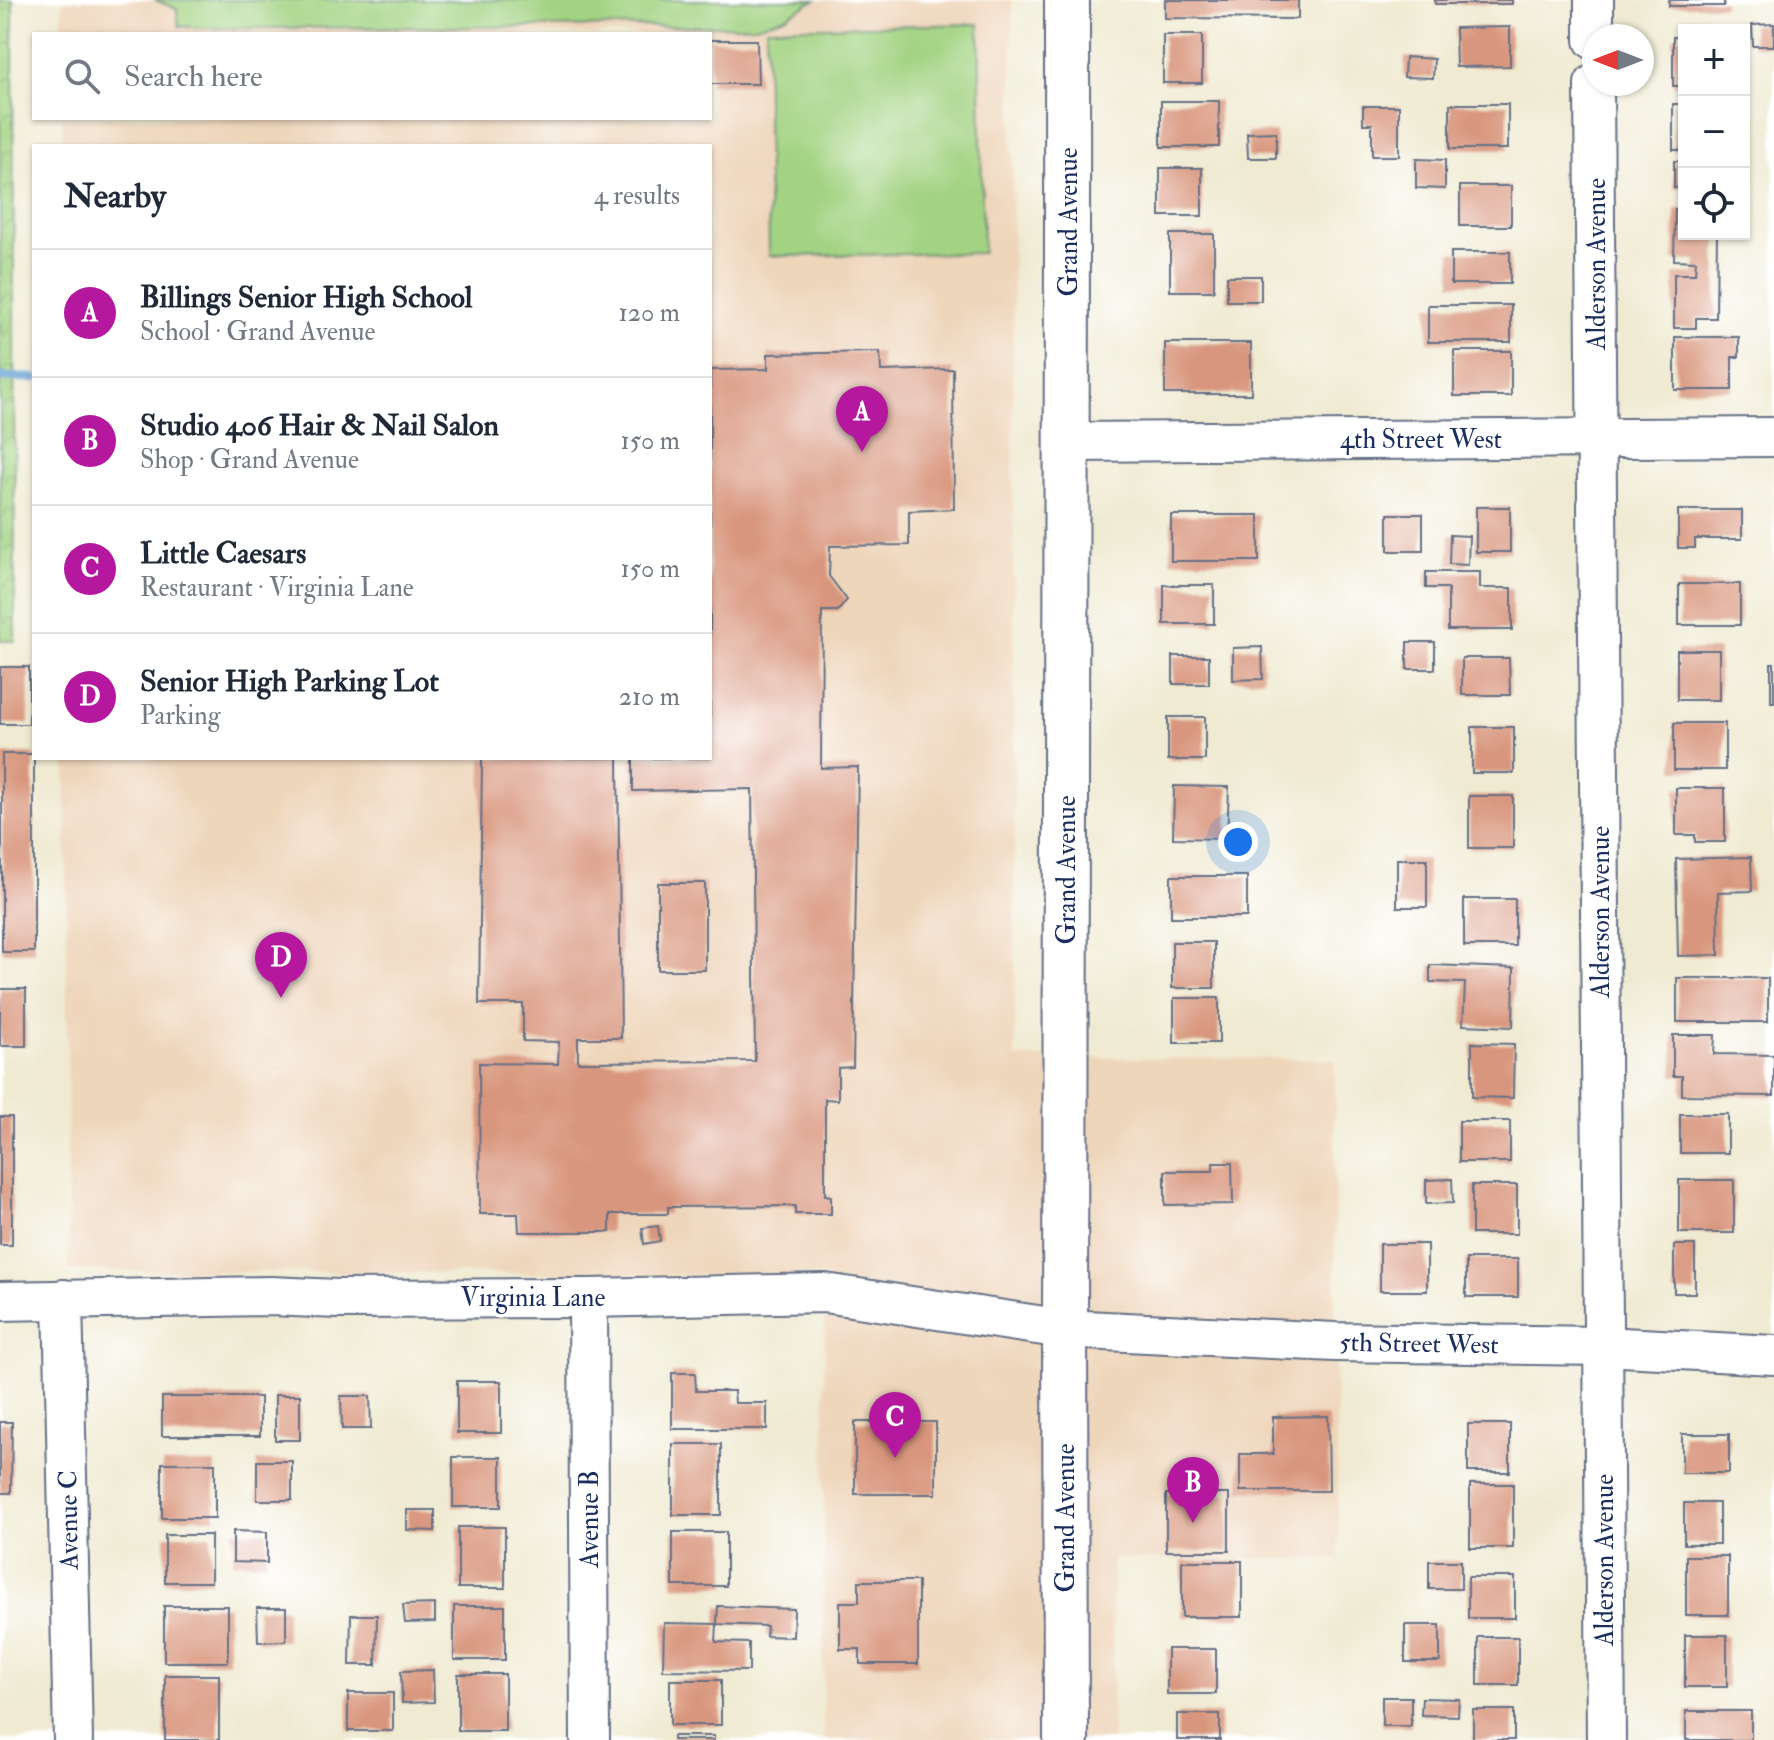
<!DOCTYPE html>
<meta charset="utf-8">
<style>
body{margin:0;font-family:"IM FELL Double Pica",serif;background:#f2f2f3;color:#1f2937}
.controls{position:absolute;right:24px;top:24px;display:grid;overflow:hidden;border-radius:0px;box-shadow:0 2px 6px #0004}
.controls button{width:72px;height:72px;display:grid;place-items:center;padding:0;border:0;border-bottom:2px solid #e0e1e3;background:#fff;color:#1f2937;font:40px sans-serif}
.compass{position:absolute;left:1582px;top:24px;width:72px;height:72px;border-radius:50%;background:#fff;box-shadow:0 2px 6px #0004;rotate:270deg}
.you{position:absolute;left:1238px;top:842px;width:28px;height:28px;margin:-20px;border:6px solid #fff;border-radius:50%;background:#1a73e8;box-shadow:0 0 0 12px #1a73e833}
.badge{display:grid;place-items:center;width:52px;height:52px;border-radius:50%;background:#b5179e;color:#fff;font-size:26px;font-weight:700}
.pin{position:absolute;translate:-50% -66px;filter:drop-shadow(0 2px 4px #0008)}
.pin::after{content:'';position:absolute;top:42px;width:28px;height:24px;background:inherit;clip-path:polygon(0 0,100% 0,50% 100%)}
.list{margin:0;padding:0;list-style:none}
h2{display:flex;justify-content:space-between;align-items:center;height:104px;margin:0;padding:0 32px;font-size:34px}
h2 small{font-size:26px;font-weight:400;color:#747a83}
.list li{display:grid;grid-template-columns:52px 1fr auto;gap:24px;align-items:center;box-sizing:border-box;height:128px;padding:0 32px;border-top:2px solid #e0e1e3}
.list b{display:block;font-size:30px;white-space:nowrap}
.list p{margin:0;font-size:26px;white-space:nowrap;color:#747a83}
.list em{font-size:26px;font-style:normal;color:#747a83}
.icon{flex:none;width:44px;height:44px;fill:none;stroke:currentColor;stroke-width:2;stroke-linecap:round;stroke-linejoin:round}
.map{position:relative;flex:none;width:1774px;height:1740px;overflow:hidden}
.search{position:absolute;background:#fff;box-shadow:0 2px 6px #0004;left:32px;top:32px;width:680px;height:88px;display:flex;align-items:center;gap:20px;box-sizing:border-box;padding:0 28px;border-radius:0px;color:#747a83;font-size:30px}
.panel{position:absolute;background:#fff;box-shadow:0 2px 6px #0004;left:32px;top:144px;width:680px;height:616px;border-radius:0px}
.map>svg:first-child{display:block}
.built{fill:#eed6bb}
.green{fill:#a3d382;stroke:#5f8170;stroke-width:2}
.park{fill:url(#park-crowns);stroke:#5f8170;stroke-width:2}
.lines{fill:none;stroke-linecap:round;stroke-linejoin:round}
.stream{stroke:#65a1d5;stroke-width:9}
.building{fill:#d9967e}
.minor-casing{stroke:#657086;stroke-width:42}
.major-casing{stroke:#657086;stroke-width:48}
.minor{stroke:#fff;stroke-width:38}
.major{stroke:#fff;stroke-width:44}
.labels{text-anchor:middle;stroke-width:7;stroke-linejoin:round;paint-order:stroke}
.street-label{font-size:26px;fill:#1b2f5e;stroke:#fff}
</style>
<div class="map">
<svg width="1774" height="1740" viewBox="0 0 1774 1740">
<defs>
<pattern id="park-crowns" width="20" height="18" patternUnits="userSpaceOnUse" patternTransform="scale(2)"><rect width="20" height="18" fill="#a3d382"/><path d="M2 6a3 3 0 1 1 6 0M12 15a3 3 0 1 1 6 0" fill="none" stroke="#8cb573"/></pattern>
</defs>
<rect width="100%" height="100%" fill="#fff"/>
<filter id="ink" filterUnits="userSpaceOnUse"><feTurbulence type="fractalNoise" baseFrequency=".0125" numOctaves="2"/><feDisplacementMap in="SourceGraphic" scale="16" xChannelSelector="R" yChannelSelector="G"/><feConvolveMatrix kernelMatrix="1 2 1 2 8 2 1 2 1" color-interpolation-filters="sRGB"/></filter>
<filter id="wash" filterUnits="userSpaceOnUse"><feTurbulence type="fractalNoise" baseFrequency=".006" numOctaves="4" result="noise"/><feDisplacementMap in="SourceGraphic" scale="32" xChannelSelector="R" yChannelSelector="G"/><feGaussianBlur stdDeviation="1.8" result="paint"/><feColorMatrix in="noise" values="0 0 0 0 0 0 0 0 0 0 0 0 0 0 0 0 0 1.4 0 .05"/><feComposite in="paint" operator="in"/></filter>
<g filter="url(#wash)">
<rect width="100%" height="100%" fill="#efead1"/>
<path class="built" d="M62,0H1012L1015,1058L1335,1059V1342L1339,1559H1113L1112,1740H823L825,1293L828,1276L68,1270L66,758H710V146H62V118H710V34H62Z"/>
<g class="green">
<path d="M155,0H815L785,17L756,26L205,28L179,26L177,9Z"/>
<path d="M979,24L983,253L769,256L766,28Z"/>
</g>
<path class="park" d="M0,0H13L15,641H0Z"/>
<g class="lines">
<path class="stream" d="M0,377L34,378"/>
</g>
<g id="blocks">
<g class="building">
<path d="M1165,0H1298V19L1165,18Z"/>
<rect x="1435" y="0" width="77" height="4"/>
<rect x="1669" y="0" width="55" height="6"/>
<path d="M1774,24V46H1753L1752,25Z"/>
<path d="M1510,27V66L1456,67L1455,28Z"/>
<rect x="1163" y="35" width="39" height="48"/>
<rect x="1673" y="37" width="11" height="49"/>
<path d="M710,40H757L758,84H710Z"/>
<path d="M1405,57L1434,59L1433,78L1404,77Z"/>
<rect x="1161" y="101" width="58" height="46"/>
<rect x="1450" y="104" width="58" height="45"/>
<rect x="1673" y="104" width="11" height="46"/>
<path d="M1363,106H1399V156H1372V124H1363Z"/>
<path d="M1276,132V158H1248L1247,133Z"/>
<path d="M1416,159L1445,160V189L1416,188Z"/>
<rect x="1674" y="161" width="10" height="27"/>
<rect x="1160" y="168" width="42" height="48"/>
<rect x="1460" y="186" width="51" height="40"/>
<path d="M1675,209H1684V234H1717L1716,318H1696V328H1674V274H1695L1696,261L1674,260Z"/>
<rect x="1170" y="234" width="44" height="57"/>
<rect x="1451" y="252" width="59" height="32"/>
<rect x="1227" y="276" width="34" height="25"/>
<rect x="1428" y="305" width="83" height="37"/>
<path d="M1675,337H1739V357H1732V390H1675Z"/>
<rect x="1165" y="343" width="86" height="51"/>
<rect x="1454" y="351" width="57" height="45"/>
<path d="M880,352L881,371L953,369L954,509L909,511V545L830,546L829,576L847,600L838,611H822L821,768L858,767L853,1067L838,1068V1100L825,1099V1195L831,1196V1214H795V1206L668,1207V1214H610V1232H519L518,1214H480L479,1063L558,1064L559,1042L523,1041V1004H479L482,758H618L621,1038H578V1062L755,1061L752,789L633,791V758H710V370L768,369V354Z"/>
<rect x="1476" y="507" width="34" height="45"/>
<path d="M1678,510H1742V539H1695V548H1678Z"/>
<rect x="1388" y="514" width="35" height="37"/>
<rect x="1171" y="515" width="88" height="46"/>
<path d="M1450,535L1469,536L1468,565L1449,564Z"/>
<path d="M1426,572H1480V588H1512V630H1448V588H1426Z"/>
<rect x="1679" y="584" width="61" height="41"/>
<rect x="1164" y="585" width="50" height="39"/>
<rect x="1407" y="642" width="28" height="27"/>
<path d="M1262,647L1263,679L1233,680V648Z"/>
<rect x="1677" y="650" width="42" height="50"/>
<rect x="1173" y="656" width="36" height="28"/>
<path d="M1462,658H1509L1510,695H1462Z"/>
<rect x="1771" y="663" width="3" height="39"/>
<rect x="0" y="667" width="29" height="57"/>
<rect x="1168" y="717" width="37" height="43"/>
<rect x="1674" y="723" width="51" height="47"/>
<rect x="1472" y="727" width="42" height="46"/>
<rect x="2" y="754" width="32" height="198"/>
<path d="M1174,786L1229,787L1227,839L1173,838Z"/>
<path d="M1676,788H1725V842H1695V835H1676Z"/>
<rect x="1469" y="796" width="44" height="52"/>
<path d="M1751,857L1752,891L1718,892L1719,955L1678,956L1676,859Z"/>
<rect x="1397" y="859" width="30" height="48"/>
<rect x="1171" y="876" width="76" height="41"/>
<rect x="658" y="883" width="47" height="87"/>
<rect x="1464" y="899" width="51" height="47"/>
<rect x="1172" y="942" width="42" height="46"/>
<path d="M1430,965L1514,968L1513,1027L1463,1025L1465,983L1430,982Z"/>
<rect x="1677" y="978" width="91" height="44"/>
<rect x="0" y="989" width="26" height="57"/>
<rect x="1174" y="998" width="45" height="45"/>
<path d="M1673,1035H1715L1714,1054L1774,1055V1096L1682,1095V1076H1673Z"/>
<path d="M1472,1043L1514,1044L1513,1098L1472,1097Z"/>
<rect x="1680" y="1114" width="48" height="39"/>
<rect x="0" y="1117" width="12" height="128"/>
<rect x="1459" y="1121" width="51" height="41"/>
<path d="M1213,1163H1232L1233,1204L1165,1205V1171H1213Z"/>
<path d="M1452,1179L1453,1203L1426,1204V1180Z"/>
<rect x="1679" y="1180" width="55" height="53"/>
<rect x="1472" y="1185" width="45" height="49"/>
<path d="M658,1226L660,1241L644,1244L642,1228Z"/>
<rect x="1380" y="1244" width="47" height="47"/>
<rect x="1674" y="1245" width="21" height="48"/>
<rect x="1466" y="1259" width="52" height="38"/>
<path d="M672,1373H695L696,1391H734L735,1403H767V1429H672Z"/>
<rect x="457" y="1381" width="44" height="52"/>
<rect x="275" y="1395" width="25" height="45"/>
<path d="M341,1396H370L371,1429H342Z"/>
<rect x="162" y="1397" width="98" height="39"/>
<path d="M1328,1416L1329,1491H1240V1454H1273V1417Z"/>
<path d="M0,1422H12L11,1493H0Z"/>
<rect x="855" y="1422" width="81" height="72"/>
<rect x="1468" y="1424" width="42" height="48"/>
<rect x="1682" y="1434" width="47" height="39"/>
<rect x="673" y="1444" width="48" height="71"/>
<rect x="453" y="1457" width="48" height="50"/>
<rect x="257" y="1461" width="35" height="39"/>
<rect x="162" y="1463" width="53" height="55"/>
<rect x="1470" y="1484" width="43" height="64"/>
<rect x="1166" y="1494" width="63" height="57"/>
<rect x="1684" y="1503" width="35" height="41"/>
<path d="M407,1510H435V1531L407,1530Z"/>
<rect x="458" y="1527" width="47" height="61"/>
<path d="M233,1531L267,1532V1563L233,1562Z"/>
<rect x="673" y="1532" width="53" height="54"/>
<rect x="165" y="1535" width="46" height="47"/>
<rect x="1686" y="1556" width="42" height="59"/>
<rect x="1182" y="1561" width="60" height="56"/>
<rect x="1429" y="1561" width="32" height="28"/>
<rect x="1468" y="1577" width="47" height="41"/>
<path d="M859,1581H918V1664H860V1649H840V1602H859Z"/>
<path d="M435,1604V1622L405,1623L403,1605Z"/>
<rect x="164" y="1606" width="64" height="56"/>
<rect x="454" y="1606" width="51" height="54"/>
<path d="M718,1606L794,1609L793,1637L766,1636L767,1626L717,1624Z"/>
<path d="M257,1608H286V1641L258,1642Z"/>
<path d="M351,1615H377L376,1665H350Z"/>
<path d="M664,1623L717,1624L716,1642L749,1643V1671L663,1670Z"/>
<rect x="1405" y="1625" width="35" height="37"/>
<rect x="1685" y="1635" width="42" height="52"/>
<rect x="1478" y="1637" width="40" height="48"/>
<rect x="1167" y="1649" width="49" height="45"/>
<path d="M433,1670L434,1702L402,1703L401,1671Z"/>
<rect x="458" y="1674" width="47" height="57"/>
<rect x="165" y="1675" width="54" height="65"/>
<rect x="670" y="1680" width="51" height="45"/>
<rect x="348" y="1693" width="45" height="38"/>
<rect x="1382" y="1697" width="29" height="29"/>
<path d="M1422,1698L1459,1699L1458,1716L1421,1715Z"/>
<rect x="1473" y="1710" width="41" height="30"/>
<rect x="1686" y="1711" width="65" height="29"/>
<rect x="1177" y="1714" width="43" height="26"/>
<rect x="673" y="1736" width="41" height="4"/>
</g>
</g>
</g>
<g filter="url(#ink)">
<use href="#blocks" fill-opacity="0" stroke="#657086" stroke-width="2"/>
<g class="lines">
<g class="minor-casing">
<g id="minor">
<path d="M1594,0V40"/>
<path d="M1594,84L1606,1740"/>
<path d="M1068,442L1774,437"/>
<path d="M588,1298L590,1740"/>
<path d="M63,1299L73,1740"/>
<path d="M0,1301L271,1296L338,1299L588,1298L825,1293L1064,1329L1335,1342L1603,1346L1774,1355"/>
</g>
</g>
<g class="major-casing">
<path id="major" d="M1066,1740C1063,1160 1068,580 1067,0"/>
</g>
<use href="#minor" class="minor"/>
<use href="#major" class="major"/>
</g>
</g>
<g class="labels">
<g class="street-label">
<text transform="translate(1068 222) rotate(-90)" y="9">Grand Avenue</text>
<text transform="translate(1596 264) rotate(-90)" y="9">Alderson Avenue</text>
<text x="1421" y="448">4th Street West</text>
<text transform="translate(1066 870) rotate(-90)" y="9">Grand Avenue</text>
<text transform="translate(1600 912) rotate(-90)" y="9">Alderson Avenue</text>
<text x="533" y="1306">Virginia Lane</text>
<text transform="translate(1419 1343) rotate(1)" y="9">5th Street West</text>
<text transform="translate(1065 1518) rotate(-90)" y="9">Grand Avenue</text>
<text transform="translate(589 1519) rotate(-90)" y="9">Avenue B</text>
<text transform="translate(68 1520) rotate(-91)" y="9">Avenue C</text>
<text transform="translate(1604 1560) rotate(-90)" y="9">Alderson Avenue</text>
</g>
</g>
</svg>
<div class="controls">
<button>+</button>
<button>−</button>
<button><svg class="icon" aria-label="locate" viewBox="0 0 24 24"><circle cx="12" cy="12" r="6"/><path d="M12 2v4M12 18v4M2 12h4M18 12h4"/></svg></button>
</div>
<svg class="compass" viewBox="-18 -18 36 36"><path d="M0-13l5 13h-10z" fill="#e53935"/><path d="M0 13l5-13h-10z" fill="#747a83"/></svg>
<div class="you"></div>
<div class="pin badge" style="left:862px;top:452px">A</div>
<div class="pin badge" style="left:1193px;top:1523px">B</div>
<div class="pin badge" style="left:895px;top:1458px">C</div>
<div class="pin badge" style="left:281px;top:998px">D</div>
<div class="search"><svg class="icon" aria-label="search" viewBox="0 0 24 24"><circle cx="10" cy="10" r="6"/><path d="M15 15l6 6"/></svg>Search here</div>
<section class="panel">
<h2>Nearby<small>4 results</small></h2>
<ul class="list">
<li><span class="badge">A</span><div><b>Billings Senior High School</b><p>School · Grand Avenue</p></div><em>120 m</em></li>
<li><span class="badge">B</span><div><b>Studio 406 Hair &amp; Nail Salon</b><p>Shop · Grand Avenue</p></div><em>150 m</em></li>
<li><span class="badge">C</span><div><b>Little Caesars</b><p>Restaurant · Virginia Lane</p></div><em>150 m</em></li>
<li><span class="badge">D</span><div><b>Senior High Parking Lot</b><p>Parking</p></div><em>210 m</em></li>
</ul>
</section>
</div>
